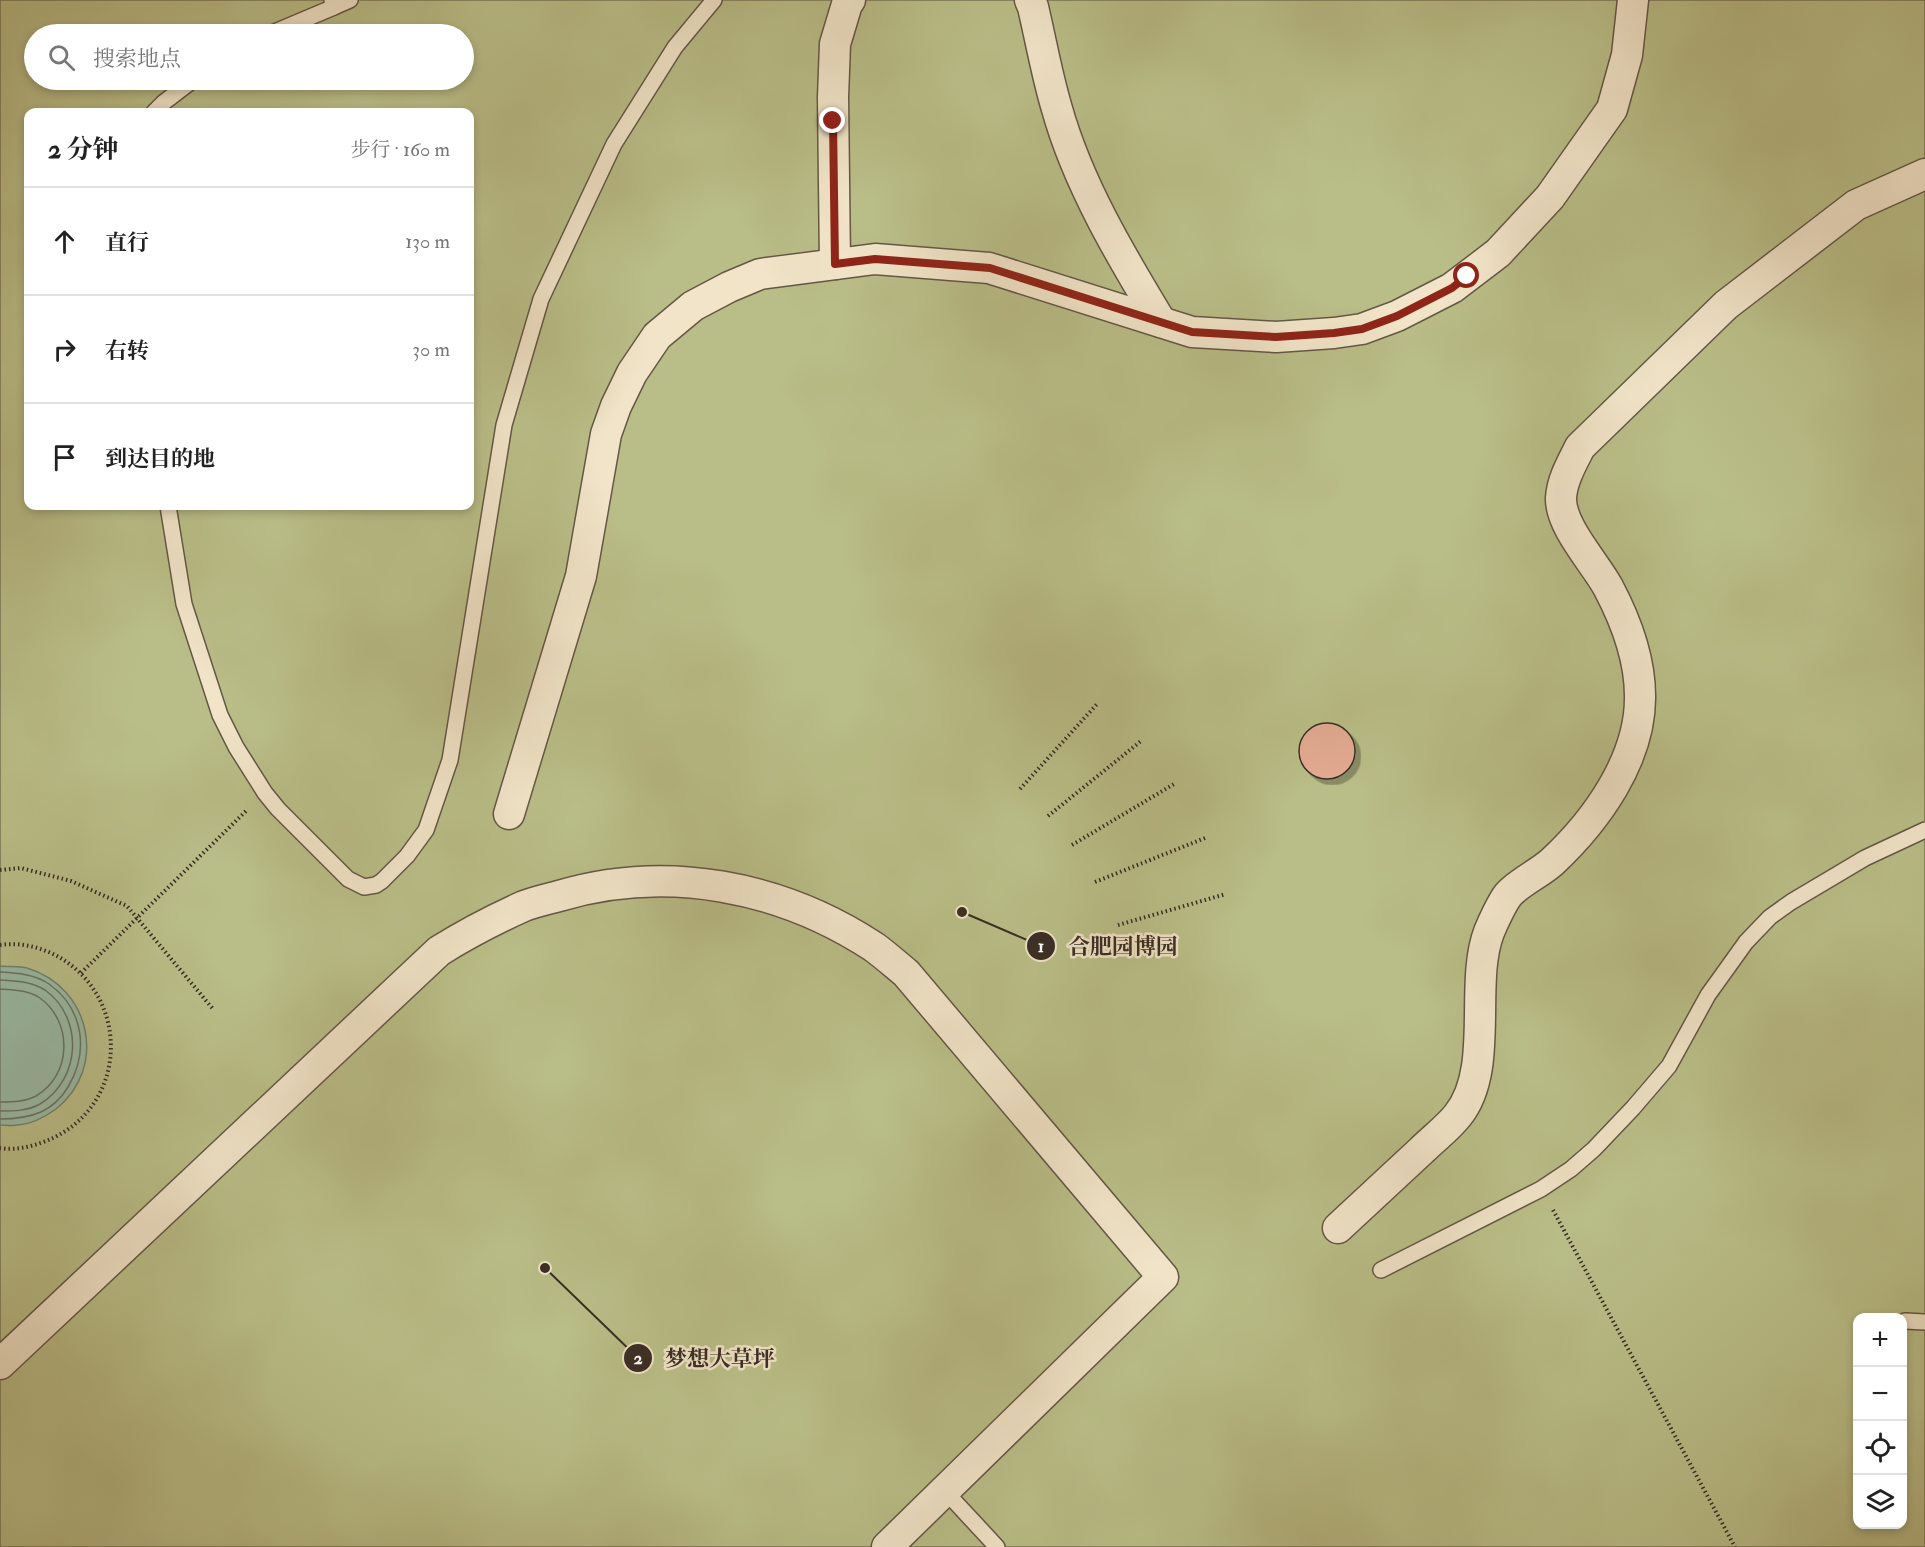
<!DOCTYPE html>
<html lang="zh">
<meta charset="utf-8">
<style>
body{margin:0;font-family:"IM FELL Double Pica","Noto Serif SC",serif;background:#f6f6f6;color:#222}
.controls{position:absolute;right:18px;bottom:18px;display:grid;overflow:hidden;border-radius:12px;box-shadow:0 3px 9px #0003}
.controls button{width:54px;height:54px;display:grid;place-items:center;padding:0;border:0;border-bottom:2px solid #e0e0e0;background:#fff;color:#222;font:30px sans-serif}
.stop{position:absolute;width:18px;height:18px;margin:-14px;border:4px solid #8f2418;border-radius:50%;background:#fff}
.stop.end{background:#8f2418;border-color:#fff;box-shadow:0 2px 6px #0008}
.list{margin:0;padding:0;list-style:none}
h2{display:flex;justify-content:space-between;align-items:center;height:78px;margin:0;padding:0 24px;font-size:26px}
h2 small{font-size:20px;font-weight:400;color:#767676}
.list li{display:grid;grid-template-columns:39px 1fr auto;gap:18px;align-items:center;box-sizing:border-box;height:108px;padding:0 24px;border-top:2px solid #e0e0e0}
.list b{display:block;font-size:22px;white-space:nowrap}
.list em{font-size:20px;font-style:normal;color:#767676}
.icon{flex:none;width:33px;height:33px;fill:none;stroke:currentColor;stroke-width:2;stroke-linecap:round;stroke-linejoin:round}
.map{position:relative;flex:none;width:1925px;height:1547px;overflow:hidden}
.search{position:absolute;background:#fff;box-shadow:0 3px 9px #0003;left:24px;top:24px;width:450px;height:66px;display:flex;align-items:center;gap:15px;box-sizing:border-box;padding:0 21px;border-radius:33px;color:#767676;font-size:22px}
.panel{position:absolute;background:#fff;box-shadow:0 3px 9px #0003;left:24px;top:108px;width:450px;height:402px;border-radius:12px}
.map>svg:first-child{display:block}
.green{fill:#b9bd87;stroke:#787556;stroke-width:1.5;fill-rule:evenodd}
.water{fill:#99b9a3;stroke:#728170;stroke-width:1.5}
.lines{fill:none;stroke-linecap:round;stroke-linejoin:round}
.shore{stroke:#687364;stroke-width:1.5}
.building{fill:#e3ab93;stroke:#382d24;stroke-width:1.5;filter:url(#shadow)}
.lane-casing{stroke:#645746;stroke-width:18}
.street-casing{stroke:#645746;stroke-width:33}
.path{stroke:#382d24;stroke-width:4;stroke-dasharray:1.5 3;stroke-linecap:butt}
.lane{stroke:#f1e4c8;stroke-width:15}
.street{stroke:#f1e4c8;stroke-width:30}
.route{stroke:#8f2418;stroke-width:8}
.leader{fill:none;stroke:#382d24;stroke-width:2}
.callout-dot{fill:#382d24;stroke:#f1e4c8;stroke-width:2}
.mark-label{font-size:18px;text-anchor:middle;font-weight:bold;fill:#fff}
.callout-label{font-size:22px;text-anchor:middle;font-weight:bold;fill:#382d24;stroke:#f1e4c8;stroke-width:5;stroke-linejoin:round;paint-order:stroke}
</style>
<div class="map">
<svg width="1925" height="1547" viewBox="0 0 1925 1547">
<defs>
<filter id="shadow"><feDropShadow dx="5.5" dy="5.5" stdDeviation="0" flood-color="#0004"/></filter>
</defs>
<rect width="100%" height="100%" fill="#ead5aa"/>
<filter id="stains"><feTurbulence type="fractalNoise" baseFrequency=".00333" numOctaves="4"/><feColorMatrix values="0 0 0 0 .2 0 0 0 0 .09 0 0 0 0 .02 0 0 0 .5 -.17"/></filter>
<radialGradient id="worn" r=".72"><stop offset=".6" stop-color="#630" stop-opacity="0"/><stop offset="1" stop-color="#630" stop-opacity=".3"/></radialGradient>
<path class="green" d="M0,0H1925V1547H0ZM34,34H464V80H34ZM28,112H470V506H28ZM1858,1318H1902V1524H1858Z"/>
<path class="water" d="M0,966C9,967 19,966 27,968C91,987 108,1068 56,1109C45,1117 32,1124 18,1125C12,1126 6,1125 0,1125Z"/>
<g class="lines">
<g class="shore">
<path d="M0,972C17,973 35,974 49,984C84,1009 89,1052 68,1087C62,1097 52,1107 41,1112C27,1118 15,1119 0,1119"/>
<path d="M0,980C15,981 31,981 45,990C84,1018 81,1079 40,1104C28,1111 14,1111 0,1111"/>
<path d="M0,989C14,990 28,990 40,998C73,1022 72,1075 36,1096C25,1102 12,1102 0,1102"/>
</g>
</g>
<circle class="building" cx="1327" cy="751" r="28"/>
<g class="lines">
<g class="lane-casing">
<g id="lane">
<path d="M334,7L350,0"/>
<path d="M270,34L334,7L332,0"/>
<path d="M154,112L163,103L193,80"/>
<path d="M168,506L184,604L220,715L236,747L265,793L278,809L348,879L364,887L376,885L382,881L407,856L426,830L450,760L504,425L541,299L614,144L675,47L714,0"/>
<path d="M1381,1270L1541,1189L1571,1169L1594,1149L1633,1108L1669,1066L1708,995L1746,942L1770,917L1791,902L1865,858L1925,830"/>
<path d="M1905,1321L1925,1322"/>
<path d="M945,1491L997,1547"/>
</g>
</g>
<g class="street-casing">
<g id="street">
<path d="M1030,0L1033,7C1041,41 1047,76 1057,109C1078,184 1121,256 1161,322"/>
<path d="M835,264L833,97L835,44L847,4L850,0"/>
<path d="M509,814L581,576L606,434L616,406L632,373L657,336L693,306L729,287L760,274L875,259L989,268L1192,332L1276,337L1334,333L1362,329L1397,316L1452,288L1498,253L1550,197L1612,109L1627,55L1633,0"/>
<path d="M1338,1228C1366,1202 1394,1176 1422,1150C1434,1138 1448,1128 1458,1115C1495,1069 1469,984 1489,932C1493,922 1502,903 1508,895C1518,883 1540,873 1552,862C1596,821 1641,759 1640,696C1640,659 1625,619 1608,587C1595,563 1560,526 1561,498C1562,480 1572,463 1580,447L1726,305L1856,205L1925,174"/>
<path d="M0,1364L439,951C466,934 495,919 524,906C535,902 548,899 559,896C667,864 781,886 874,947C885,955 895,964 906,973L1163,1277L887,1547"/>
</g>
</g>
<g class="path">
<path d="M1020,789L1098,703"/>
<path d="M1048,816L1141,741"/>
<path d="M1072,845L1174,784"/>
<path d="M0,870L21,868L71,881L127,906L213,1009"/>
<path d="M1095,882L1205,838"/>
<path d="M1118,925L1226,894"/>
<path d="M0,945C20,942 40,947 57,956C130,996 129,1102 53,1138C38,1145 18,1151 0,1148"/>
<path d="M81,973L247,810"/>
<path d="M1553,1210L1735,1547"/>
</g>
<use href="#lane" class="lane"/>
<use href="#street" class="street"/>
</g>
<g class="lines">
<path class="route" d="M833,121L835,264L875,259L990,268L1192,332L1276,337L1334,333L1362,329L1397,316L1452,288L1467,276"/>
</g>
<path class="leader" d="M962 912L1041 946M545 1268L638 1358"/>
<g class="callout-dot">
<circle cx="962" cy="912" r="6"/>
<circle cx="545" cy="1268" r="6"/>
<circle cx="1041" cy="946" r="15"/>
<circle cx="638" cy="1358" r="15"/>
</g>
<g class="mark-label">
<text x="1041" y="952">1</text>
<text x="638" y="1364">2</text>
</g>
<g class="callout-label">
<text x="1123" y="954">合肥园博园</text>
<text x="720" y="1366">梦想大草坪</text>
</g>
<rect width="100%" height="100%" filter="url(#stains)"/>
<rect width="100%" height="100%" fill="url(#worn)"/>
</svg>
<div class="controls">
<button>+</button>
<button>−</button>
<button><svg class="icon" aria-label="locate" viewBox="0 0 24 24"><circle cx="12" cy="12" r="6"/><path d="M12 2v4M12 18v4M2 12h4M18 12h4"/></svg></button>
<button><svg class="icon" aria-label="layers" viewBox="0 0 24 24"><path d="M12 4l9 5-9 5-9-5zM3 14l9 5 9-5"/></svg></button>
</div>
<div class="stop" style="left:1467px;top:276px"></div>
<div class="stop end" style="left:833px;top:121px"></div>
<div class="search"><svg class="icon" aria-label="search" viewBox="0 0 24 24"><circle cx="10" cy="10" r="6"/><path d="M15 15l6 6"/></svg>搜索地点</div>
<section class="panel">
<h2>2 分钟<small>步行 · 160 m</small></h2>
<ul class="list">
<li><svg class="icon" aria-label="ahead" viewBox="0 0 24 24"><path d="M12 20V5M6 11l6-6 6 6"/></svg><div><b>直行</b></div><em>130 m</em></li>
<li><svg class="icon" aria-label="right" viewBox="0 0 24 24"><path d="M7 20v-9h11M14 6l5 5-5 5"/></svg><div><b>右转</b></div><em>30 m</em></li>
<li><svg class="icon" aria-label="arrive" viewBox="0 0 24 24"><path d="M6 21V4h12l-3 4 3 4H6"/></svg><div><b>到达目的地</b></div></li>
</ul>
</section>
</div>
